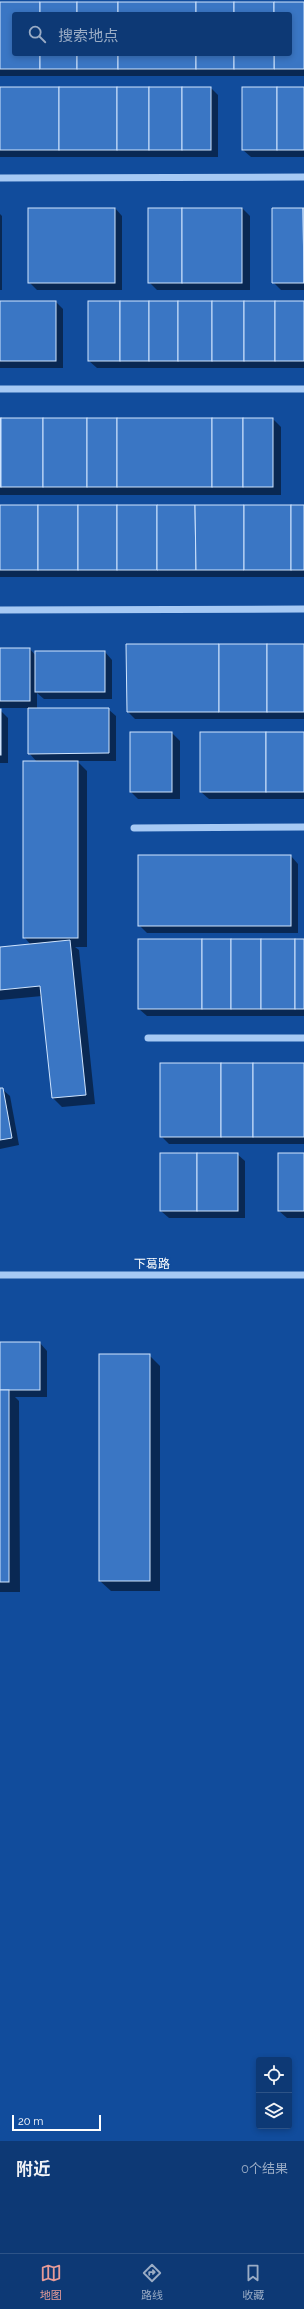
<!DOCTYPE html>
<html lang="zh">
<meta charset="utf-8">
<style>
body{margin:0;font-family:Raleway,"Noto Sans SC",sans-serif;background:#16407a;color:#f1f3f6}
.controls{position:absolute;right:12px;bottom:12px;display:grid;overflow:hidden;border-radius:4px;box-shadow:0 2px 6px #0003}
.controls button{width:36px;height:36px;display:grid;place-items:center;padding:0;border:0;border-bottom:1px solid #2d5387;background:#0d3975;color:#f1f3f6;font:20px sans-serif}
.scale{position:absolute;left:12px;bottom:10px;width:89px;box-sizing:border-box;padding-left:4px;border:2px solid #fff;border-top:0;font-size:11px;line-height:14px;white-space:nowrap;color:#fff;-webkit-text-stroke:3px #114c9c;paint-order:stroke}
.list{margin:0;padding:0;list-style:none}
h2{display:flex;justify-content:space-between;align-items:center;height:52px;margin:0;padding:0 16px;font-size:17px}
h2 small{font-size:13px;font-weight:400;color:#9aacc5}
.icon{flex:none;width:22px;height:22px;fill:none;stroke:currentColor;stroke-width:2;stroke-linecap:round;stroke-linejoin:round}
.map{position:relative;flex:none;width:304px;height:2141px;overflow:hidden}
.search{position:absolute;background:#0d3975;box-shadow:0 2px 6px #0003;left:12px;right:12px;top:12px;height:44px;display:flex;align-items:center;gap:10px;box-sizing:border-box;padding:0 14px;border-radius:4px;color:#9aacc5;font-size:15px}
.sheet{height:112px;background:#0d3975}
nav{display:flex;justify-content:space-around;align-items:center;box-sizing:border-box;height:56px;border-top:1px solid #2d5387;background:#0d3975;font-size:11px;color:#9aacc5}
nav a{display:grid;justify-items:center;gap:2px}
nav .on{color:#e69b98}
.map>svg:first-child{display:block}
.shadow{fill:#0007;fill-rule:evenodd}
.building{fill:#3a76c4;stroke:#cfe4fe}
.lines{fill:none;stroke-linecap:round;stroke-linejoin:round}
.minor{stroke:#a6c9f4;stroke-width:7}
.labels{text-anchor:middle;stroke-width:4;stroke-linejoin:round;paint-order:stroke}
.street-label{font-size:12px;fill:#fff;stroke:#114c9c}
</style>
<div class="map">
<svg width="304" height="2141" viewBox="0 0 304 2141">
<rect width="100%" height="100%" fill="#114c9c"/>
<g class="shadow">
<path d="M0,3H304V76H0ZM14,14H290V54H14Z"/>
<path d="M0,88H211L218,95V157H0Z"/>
<path d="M304,88V157H251L243,150Z"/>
<path d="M115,208L122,216V290H37L29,282Z"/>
<path d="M242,208L250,216V290H157L149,282Z"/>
<path d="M304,208V290H281L273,282Z"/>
<path d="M0,214L2,216V290H0Z"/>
<path d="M0,302H56L63,309V368H0Z"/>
<path d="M304,302V368H97L89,361Z"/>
<path d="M0,419H273L281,427V495H0Z"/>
<rect x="0" y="506" width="304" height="71"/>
<path d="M304,645V719H135L128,712Z"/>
<path d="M0,649H30L36,656L105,652L112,660V699H44L37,693V709H108L116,716V761H77L87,771V947H75L79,950L95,1104L62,1107L53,1098L42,996L0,1000V948L31,945L24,937L37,762L29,753V708H0Z"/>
<path d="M0,710L8,718V763H0Z"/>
<path d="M131,733H172L180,741V799H138L131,792Z"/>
<path d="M304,733V799H209L201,792Z"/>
<path d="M291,856L298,864V933H147L139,925Z"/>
<path d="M304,940V1016H147L139,1009Z"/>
<path d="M304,1064V1144H169L161,1136Z"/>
<path d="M0,1089H2L10,1096L19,1145L0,1149Z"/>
<path d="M237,1154L245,1161V1218H169L161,1211Z"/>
<path d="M304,1154V1218H287L279,1211Z"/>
<path d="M0,1343H40L47,1351V1397H15L19,1401L20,1592H0Z"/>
<path d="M149,1355L160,1366V1591H111L100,1581Z"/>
</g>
<g class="building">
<path d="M0,2H40V14H14V54H40V69H0Z"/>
<rect x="40" y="2" width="37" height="12"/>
<rect x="77" y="2" width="41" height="12"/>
<rect x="118" y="2" width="78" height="12"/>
<rect x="196" y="2" width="38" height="12"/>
<rect x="234" y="2" width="40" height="12"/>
<path d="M274,2H304V69H274V54H290V14H274Z"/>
<rect x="40" y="54" width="37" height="15"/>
<rect x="77" y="54" width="41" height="15"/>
<rect x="118" y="54" width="78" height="15"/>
<rect x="196" y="54" width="38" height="15"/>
<rect x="234" y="54" width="40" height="15"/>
<rect x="0" y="87" width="59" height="63"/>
<rect x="59" y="87" width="58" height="63"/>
<rect x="117" y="87" width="32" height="63"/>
<rect x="149" y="87" width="33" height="63"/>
<rect x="182" y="87" width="29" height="63"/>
<rect x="242" y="87" width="35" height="63"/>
<rect x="277" y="87" width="27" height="63"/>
<rect x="28" y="208" width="87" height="75"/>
<rect x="148" y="208" width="34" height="75"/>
<rect x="182" y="208" width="60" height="75"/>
<path d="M272,208H303L304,283H272Z"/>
<path d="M303,208H304V283Z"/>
<rect x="0" y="301" width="56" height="60"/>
<rect x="88" y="301" width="32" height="60"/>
<rect x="120" y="301" width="29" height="60"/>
<rect x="149" y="301" width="29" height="60"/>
<rect x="178" y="301" width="34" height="60"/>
<rect x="212" y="301" width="32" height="60"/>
<rect x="244" y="301" width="31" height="60"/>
<rect x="275" y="301" width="29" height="60"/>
<rect x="0" y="418" width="1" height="69"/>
<rect x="1" y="418" width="42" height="69"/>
<rect x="43" y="418" width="44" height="69"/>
<rect x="87" y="418" width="30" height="69"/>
<rect x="117" y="418" width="95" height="69"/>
<rect x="212" y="418" width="31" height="69"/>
<rect x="243" y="418" width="30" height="69"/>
<rect x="0" y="505" width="38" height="65"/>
<rect x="38" y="505" width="40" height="65"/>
<rect x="78" y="505" width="39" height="65"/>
<rect x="117" y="505" width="40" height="65"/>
<path d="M157,505H195L196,570H157Z"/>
<path d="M195,505H244V570H196Z"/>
<rect x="244" y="505" width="47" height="65"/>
<rect x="291" y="505" width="13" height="65"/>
<path d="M126,644H219V712H127Z"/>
<rect x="219" y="644" width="48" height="68"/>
<rect x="267" y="644" width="37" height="68"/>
<rect x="0" y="648" width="30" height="53"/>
<rect x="35" y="651" width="70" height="41"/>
<path d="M28,708H109V753L28,754Z"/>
<rect x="0" y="709" width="1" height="46"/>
<rect x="130" y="732" width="42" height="60"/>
<rect x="200" y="732" width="66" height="60"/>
<rect x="266" y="732" width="38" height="60"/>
<rect x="23" y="761" width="55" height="177"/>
<rect x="138" y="855" width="153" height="71"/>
<rect x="138" y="939" width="64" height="70"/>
<rect x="202" y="939" width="29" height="70"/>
<rect x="231" y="939" width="30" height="70"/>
<rect x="261" y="939" width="34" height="70"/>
<rect x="295" y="939" width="9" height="70"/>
<path d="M70,940L86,1095L52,1098L40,986L0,990V947Z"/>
<rect x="160" y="1063" width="61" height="74"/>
<rect x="221" y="1063" width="32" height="74"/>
<rect x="253" y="1063" width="51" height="74"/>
<path d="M0,1088H3L12,1138L0,1140Z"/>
<rect x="160" y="1153" width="37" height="58"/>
<rect x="197" y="1153" width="41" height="58"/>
<rect x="278" y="1153" width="26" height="58"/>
<rect x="0" y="1342" width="40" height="48"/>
<rect x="99" y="1354" width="51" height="227"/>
<rect x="0" y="1390" width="9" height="192"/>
</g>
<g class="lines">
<g class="minor">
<path d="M0,178L304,177"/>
<path d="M0,389H304"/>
<path d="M0,610L304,609"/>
<path d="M134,828L304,827"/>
<path d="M148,1038H304"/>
<path d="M0,1275H304"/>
</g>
</g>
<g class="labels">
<g class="street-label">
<text x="152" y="1268">下葛路</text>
</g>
</g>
</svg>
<div class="controls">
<button><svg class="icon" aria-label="locate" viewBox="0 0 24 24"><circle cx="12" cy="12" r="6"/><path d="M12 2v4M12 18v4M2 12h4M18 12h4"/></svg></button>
<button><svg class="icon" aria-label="layers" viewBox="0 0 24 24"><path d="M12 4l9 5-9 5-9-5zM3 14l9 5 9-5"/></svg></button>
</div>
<div class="scale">20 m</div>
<div class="search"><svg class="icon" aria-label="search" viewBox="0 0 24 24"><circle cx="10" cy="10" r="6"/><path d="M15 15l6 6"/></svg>搜索地点</div>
</div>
<section class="sheet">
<h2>附近<small>0个结果</small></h2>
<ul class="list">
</ul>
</section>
<nav>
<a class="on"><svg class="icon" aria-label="map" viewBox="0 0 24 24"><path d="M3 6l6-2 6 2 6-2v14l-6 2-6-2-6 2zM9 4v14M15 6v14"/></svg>地图</a>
<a><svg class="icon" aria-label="directions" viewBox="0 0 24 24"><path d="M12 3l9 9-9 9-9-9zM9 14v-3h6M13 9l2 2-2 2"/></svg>路线</a>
<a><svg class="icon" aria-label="saved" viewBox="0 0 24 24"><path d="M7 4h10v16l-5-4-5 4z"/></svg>收藏</a>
</nav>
